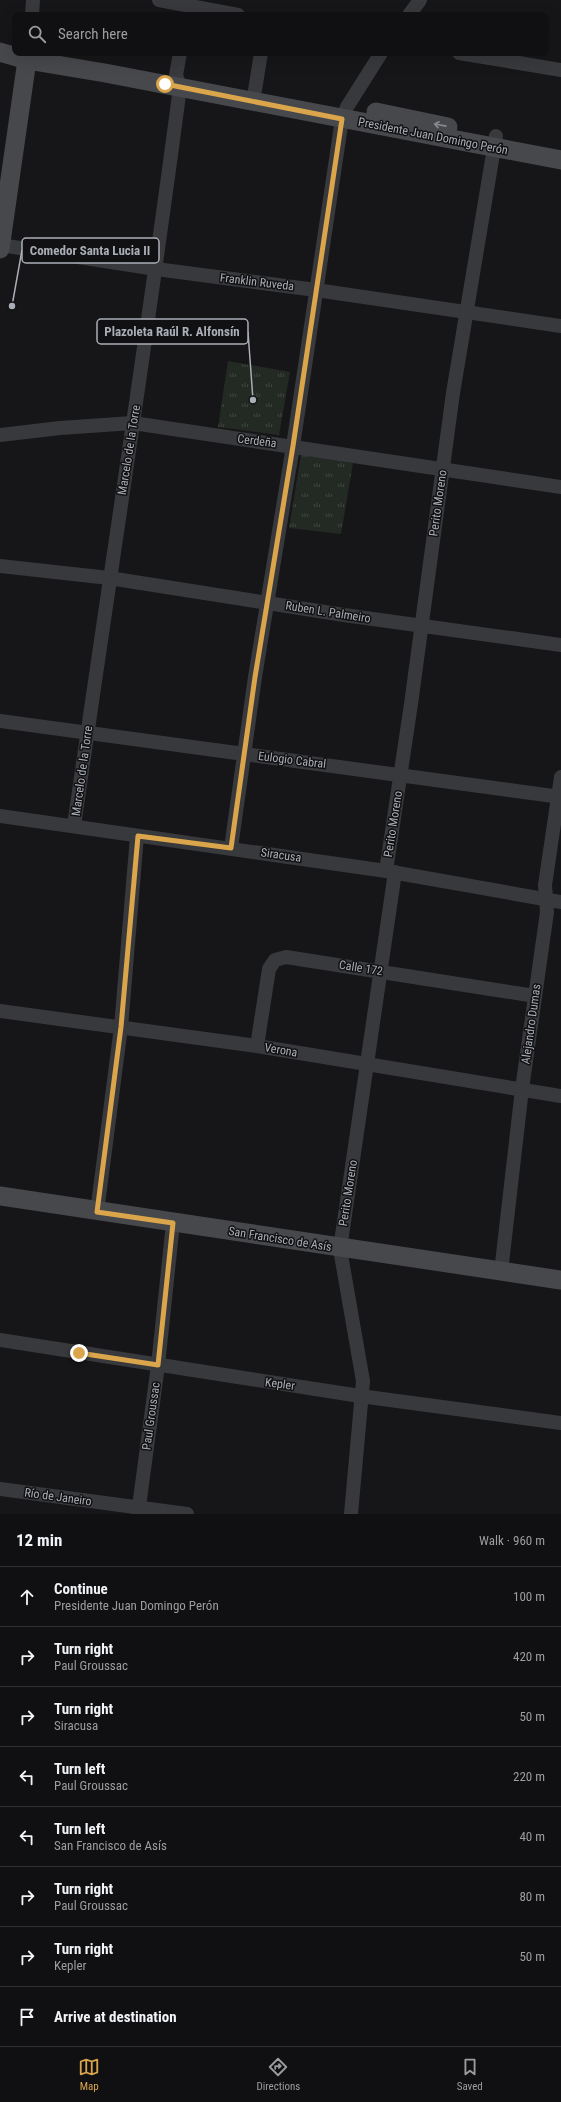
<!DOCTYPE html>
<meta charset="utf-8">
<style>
body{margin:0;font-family:"Roboto Condensed",sans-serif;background:#1e1e20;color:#f1f3f6}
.stop{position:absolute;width:12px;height:12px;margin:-9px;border:3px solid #dba54b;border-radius:50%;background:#fff}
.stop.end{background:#dba54b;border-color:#fff;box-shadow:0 1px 4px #0008}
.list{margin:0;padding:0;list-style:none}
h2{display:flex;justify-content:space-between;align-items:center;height:52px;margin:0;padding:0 16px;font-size:17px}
h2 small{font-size:13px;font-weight:400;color:#9c9d9f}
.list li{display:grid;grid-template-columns:26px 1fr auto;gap:12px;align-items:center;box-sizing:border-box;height:60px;padding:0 16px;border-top:1px solid #303032}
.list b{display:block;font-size:15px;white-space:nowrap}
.list p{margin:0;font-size:13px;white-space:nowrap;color:#9c9d9f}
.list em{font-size:13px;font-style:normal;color:#9c9d9f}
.icon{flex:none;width:22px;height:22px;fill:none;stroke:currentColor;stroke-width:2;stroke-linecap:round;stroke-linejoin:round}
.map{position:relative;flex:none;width:561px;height:1514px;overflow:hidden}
.search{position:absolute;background:#101012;box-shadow:0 4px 16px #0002;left:12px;right:12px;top:12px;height:44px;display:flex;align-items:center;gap:10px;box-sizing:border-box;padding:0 14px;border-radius:8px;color:#9c9d9f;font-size:15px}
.sheet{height:532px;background:#101012}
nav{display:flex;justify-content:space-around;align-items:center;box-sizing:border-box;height:56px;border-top:1px solid #303032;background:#101012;font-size:11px;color:#9c9d9f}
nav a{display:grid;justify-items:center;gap:2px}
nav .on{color:#dba54b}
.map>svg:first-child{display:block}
.grass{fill:url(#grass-tufts)}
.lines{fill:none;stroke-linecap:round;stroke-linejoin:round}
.street{stroke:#38393c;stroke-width:14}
.secondary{stroke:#46484c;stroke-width:19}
.oneway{stroke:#878a91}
.route{stroke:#dba54b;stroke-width:5}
.labels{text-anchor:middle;stroke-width:3;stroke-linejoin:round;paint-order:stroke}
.street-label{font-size:12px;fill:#aaaeb6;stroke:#111113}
.leader{fill:none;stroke:#aaaeb6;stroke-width:1.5}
.callout-dot{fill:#aaaeb6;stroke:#111113;stroke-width:1.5}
.callout{fill:#111113;stroke:#aaaeb6;stroke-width:1.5}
.callout-label{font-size:13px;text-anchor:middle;font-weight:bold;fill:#aaaeb6}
</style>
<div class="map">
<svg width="561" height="1514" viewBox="0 0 561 1514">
<defs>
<pattern id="grass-tufts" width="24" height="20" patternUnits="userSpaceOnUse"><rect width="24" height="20" fill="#232923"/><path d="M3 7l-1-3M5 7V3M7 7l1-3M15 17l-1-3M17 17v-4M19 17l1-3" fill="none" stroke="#404641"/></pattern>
</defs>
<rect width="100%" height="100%" fill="#161618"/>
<g class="grass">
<path d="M228,361L290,372L279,435L218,427Z"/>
<path d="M301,455L353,463L341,534L289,528Z"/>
</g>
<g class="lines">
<g class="street">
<path d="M159,0L238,15"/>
<path d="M32,15L33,0"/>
<path d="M409,15L420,0"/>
<path d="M459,53L561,70"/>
<path d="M255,90L261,53"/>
<path d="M0,245L156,269L316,290L561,326"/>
<path d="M0,435L60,428L133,423L561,487"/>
<path d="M0,566L109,578L344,615L561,645"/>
<path d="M0,721L561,797"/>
<path d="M0,816L386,871L561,902"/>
<path d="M74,826C109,580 148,334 180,87L176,75L180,53"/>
<path d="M231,848L255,677L293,446L342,119L347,107L381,53"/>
<path d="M386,871L411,704L453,393L496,136"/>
<path d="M0,1011L257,1046L561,1096"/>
<path d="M257,1046L269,969L275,960L286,957L535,996"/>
<path d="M97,1212L121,1027L137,836"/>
<path d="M501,1272L522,1089L547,912L545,885L561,777"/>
<path d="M0,1340L360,1396L561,1423"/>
<path d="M0,1489L187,1514"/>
<path d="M138,1514L158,1365L173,1223"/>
<path d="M351,1514L363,1381L340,1249L395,872"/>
</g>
<g class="secondary">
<path d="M0,52L27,60L105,73L561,160"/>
<path d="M376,112L448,127"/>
<path d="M0,249L28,53"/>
<path d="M0,1196L561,1280"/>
</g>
</g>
<defs><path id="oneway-shaft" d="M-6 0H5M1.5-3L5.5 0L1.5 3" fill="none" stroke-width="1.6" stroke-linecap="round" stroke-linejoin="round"/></defs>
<use class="oneway" href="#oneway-shaft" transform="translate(440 125) rotate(-169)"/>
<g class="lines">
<path class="route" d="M79,1353L158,1365L173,1223L97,1212L121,1027L138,836L231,848L255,677L293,446L342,119L165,84"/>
</g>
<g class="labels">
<g class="street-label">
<text transform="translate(433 136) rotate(11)" y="4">Presidente Juan Domingo Perón</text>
<text transform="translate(257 282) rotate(7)" y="4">Franklin Ruveda</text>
<text transform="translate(257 441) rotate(7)" y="4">Cerdeña</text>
<text transform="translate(129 450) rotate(-81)" y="4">Marcelo de la Torre</text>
<text transform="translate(438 503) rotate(-82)" y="4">Perito Moreno</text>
<text transform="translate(328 612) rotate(9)" y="4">Ruben L. Palmeiro</text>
<text transform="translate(292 760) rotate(7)" y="4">Eulogio Cabral</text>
<text transform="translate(82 771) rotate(-82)" y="4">Marcelo de la Torre</text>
<text transform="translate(393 824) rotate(-81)" y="4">Perito Moreno</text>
<text transform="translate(281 855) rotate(8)" y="4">Siracusa</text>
<text transform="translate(361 968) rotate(9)" y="4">Calle 172</text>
<text transform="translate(531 1024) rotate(-82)" y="4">Alejandro Dumas</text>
<text transform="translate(281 1050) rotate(9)" y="4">Verona</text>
<text transform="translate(348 1193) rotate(-81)" y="4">Perito Moreno</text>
<text transform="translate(280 1239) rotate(9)" y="4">San Francisco de Asís</text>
<text transform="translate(280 1384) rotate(8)" y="4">Kepler</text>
<text transform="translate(151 1416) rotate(-82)" y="4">Paul Groussac</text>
<text transform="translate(58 1497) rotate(8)" y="4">Río de Janeiro</text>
</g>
</g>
<path class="leader" d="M12 306L22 250M253 400L248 332"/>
<g class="callout-dot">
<circle cx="12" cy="306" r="4"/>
<circle cx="253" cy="400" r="4"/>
</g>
<g class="callout">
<rect x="22" y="238" width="137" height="25" rx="4"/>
<rect x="97" y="319" width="151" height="25" rx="4"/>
</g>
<g class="callout-label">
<text x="90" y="255">Comedor Santa Lucia II</text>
<text x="172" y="336">Plazoleta Raúl R. Alfonsín</text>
</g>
</svg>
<div class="stop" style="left:165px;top:84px"></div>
<div class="stop end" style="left:79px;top:1353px"></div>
<div class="search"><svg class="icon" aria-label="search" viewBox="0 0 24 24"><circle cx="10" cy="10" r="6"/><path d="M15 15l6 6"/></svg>Search here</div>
</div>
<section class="sheet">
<h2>12 min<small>Walk · 960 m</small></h2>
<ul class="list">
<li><svg class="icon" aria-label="ahead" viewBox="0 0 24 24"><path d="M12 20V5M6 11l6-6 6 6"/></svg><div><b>Continue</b><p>Presidente Juan Domingo Perón</p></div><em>100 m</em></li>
<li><svg class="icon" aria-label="right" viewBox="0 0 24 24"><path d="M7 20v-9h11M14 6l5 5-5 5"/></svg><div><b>Turn right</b><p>Paul Groussac</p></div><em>420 m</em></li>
<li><svg class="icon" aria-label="right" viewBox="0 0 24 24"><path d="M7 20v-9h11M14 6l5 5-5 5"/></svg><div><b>Turn right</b><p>Siracusa</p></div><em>50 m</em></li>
<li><svg class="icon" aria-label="left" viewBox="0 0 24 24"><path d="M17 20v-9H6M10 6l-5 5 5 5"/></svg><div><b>Turn left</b><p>Paul Groussac</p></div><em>220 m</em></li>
<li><svg class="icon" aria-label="left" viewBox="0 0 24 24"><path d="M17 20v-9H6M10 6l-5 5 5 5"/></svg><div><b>Turn left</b><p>San Francisco de Asís</p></div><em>40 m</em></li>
<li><svg class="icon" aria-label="right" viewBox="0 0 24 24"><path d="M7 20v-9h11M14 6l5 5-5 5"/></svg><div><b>Turn right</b><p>Paul Groussac</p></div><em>80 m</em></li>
<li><svg class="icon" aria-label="right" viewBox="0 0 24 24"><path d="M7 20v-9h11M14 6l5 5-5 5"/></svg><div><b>Turn right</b><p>Kepler</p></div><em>50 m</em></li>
<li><svg class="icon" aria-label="arrive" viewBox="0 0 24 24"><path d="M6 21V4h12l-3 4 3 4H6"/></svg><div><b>Arrive at destination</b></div></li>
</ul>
</section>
<nav>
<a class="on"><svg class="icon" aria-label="map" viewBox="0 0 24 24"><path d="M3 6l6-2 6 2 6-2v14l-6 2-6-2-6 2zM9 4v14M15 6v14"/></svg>Map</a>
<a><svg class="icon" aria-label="directions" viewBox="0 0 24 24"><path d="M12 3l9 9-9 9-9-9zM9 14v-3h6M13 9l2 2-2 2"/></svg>Directions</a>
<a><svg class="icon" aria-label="saved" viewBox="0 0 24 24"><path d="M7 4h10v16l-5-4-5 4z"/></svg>Saved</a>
</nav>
